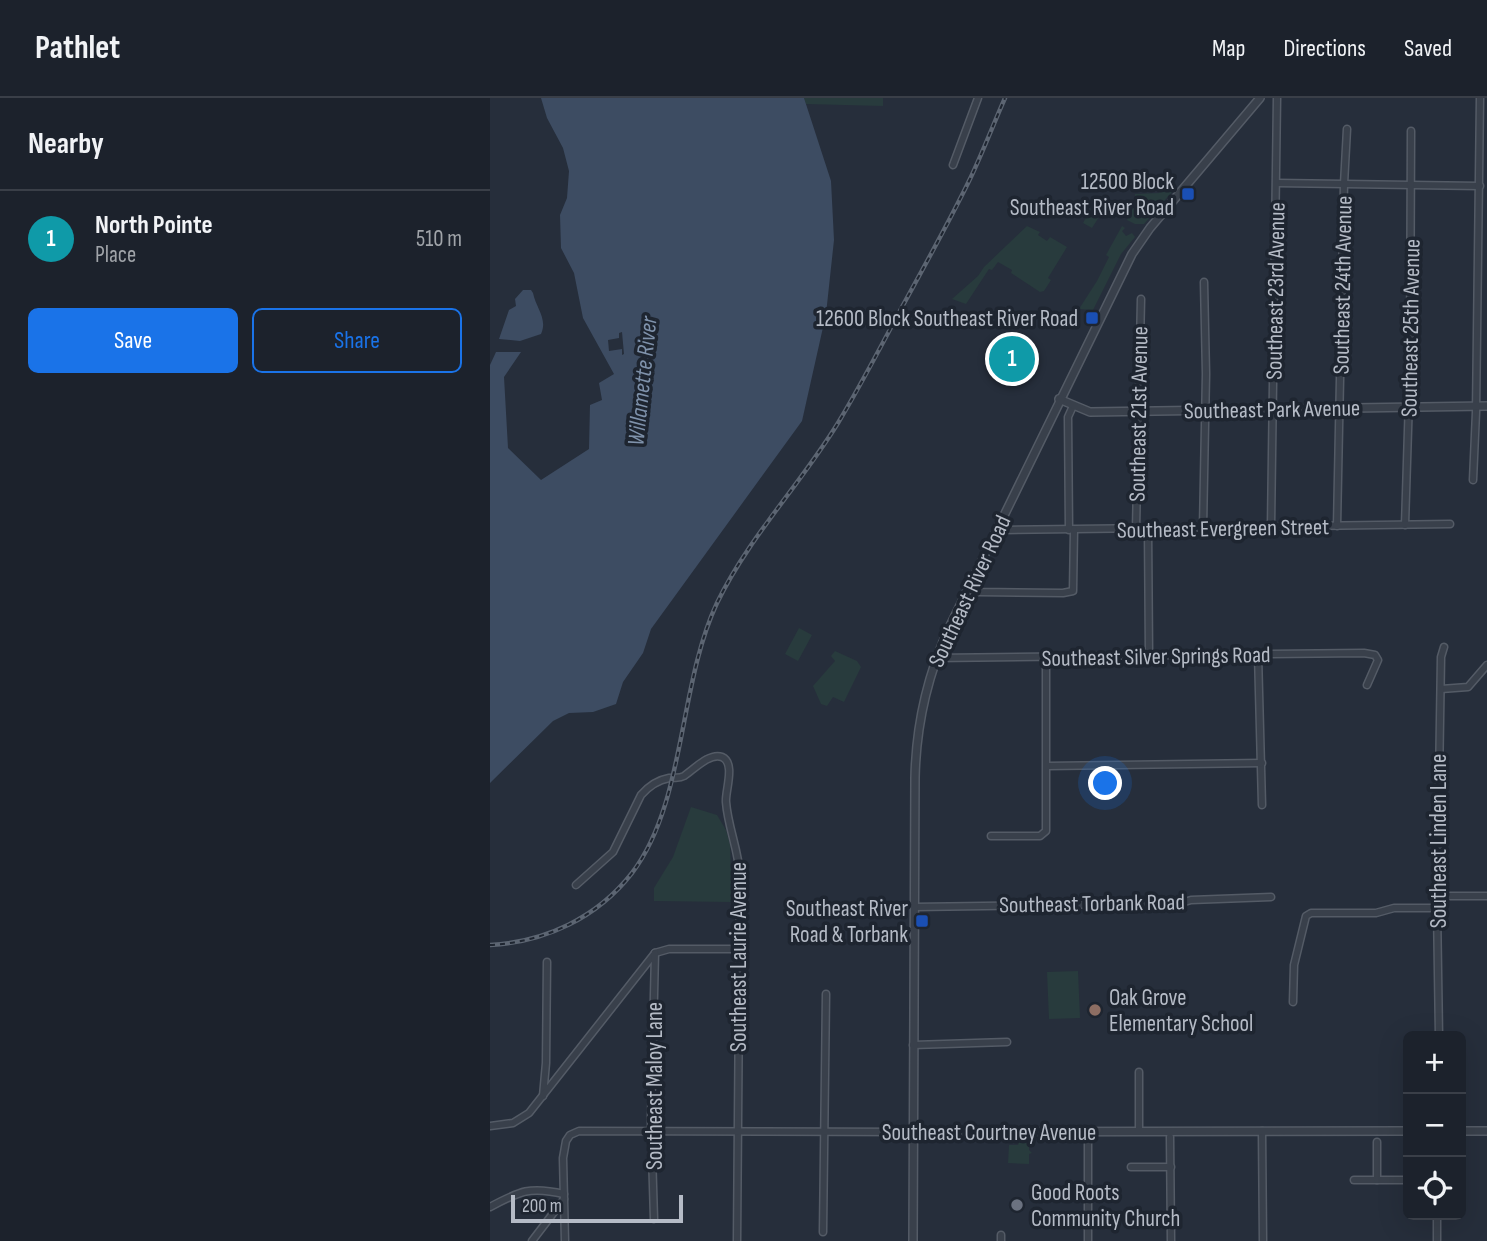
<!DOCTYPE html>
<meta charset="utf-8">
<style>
body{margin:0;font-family:"Sofia Sans Condensed",sans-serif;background:#292f38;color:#f1f3f6}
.controls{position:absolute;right:21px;bottom:21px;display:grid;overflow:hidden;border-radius:10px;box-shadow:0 7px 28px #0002}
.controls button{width:63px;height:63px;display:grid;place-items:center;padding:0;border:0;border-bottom:2px solid #3a3f48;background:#1c222c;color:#f1f3f6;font:35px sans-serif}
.scale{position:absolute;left:21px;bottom:18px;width:172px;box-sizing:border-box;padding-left:7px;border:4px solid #b5bbc6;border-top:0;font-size:19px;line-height:24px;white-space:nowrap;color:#b5bbc6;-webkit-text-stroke:5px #1e2530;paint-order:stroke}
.you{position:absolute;left:616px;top:686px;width:24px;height:24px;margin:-18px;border:5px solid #fff;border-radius:50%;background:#1a73e8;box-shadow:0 0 0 10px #1a73e833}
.badge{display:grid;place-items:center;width:46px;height:46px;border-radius:50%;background:#1a73e8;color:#fff;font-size:23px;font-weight:700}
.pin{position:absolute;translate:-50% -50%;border:4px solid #fff;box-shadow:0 2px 7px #0006}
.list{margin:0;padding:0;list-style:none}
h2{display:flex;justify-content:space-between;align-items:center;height:91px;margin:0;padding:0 28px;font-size:30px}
h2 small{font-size:23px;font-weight:400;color:#a0a4a9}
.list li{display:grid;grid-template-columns:46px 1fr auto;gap:21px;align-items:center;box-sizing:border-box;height:98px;padding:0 28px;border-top:2px solid #3a3f48}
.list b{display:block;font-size:26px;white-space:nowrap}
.list p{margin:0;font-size:23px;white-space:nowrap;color:#a0a4a9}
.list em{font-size:23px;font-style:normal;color:#a0a4a9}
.actions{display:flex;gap:14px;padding:21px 28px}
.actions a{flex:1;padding:16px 0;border:2px solid #1a73e8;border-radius:10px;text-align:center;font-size:24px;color:#1a73e8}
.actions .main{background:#1a73e8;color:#fff}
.icon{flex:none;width:38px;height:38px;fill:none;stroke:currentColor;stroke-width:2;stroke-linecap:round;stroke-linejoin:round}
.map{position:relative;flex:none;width:997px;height:1143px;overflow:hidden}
header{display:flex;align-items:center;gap:42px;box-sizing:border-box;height:98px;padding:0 35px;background:#1c222c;border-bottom:2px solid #3a3f48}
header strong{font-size:33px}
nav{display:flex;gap:38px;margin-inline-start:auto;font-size:24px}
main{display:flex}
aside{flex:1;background:#1c222c}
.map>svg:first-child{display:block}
.green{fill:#283b3d}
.water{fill:#3d4c62}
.pier{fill:#262e3b}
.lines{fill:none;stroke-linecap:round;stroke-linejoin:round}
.minor-casing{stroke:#545b66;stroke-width:9}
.tertiary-casing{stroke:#545b66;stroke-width:10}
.minor{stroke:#39404b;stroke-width:6}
.tertiary{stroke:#39404b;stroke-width:7}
.rail-casing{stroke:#5c6572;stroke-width:4.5}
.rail{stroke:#1e2530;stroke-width:2;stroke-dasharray:5;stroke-linecap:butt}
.transit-dot{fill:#1a4fb4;stroke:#1e2530;stroke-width:2.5}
.education-dot{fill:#8d6e63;stroke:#1e2530;stroke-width:2.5}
.worship-dot{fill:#6b7280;stroke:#1e2530;stroke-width:2.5}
.labels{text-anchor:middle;stroke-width:7;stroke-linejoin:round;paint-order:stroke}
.poi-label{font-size:23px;fill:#b5bbc6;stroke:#1e2530;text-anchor:end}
.street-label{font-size:23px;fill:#b5bbc6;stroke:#1e2530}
.water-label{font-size:24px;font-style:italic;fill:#7f92ab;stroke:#1e2530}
</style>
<header>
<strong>Pathlet</strong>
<nav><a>Map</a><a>Directions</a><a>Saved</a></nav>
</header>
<main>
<aside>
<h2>Nearby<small></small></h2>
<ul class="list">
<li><span class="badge" style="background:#0f9aa8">1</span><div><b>North Pointe</b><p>Place</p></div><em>510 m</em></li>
</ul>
<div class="actions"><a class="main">Save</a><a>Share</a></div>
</aside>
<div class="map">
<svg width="997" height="1143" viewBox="0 0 997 1143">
<rect width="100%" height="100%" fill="#262e3b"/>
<g class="green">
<path d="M314,0H393V8L316,6Z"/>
<path d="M671,91L682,94L654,126H645L637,122L639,117L629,111L642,112L650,101L645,100V96L669,95Z"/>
<path d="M601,110L614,111L602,130L593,125Z"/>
<path d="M537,128L550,134L548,137L557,143L560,139L577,149L558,180L561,182L554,193L550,194L521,175L522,172L508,164L502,172L499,171L476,206L462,201L488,178L494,169Z"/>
<path d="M632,128L635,130L632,133L636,138L642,135L645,139L631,156L603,212L589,211L607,183L619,159L616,157Z"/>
<path d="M309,530L322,537L308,563L295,556Z"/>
<path d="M345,553L367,563L371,569L354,604L343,599L337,608L331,606L323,588L345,563L341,558Z"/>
<path d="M201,709L227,717L236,732L240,746L242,804L164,803V790L183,759Z"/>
<path d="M588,873L590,920L559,921L557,874Z"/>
<path d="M529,1044L539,1045V1052L542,1055L539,1056V1066L518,1065L519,1047H528Z"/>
</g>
<g class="water">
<path d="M51,0H314L341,83L344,142L336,216L312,323L161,531L153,555L133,584L126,606L103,614L79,615L63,623L0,685V267L6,254H31L14,279L18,350L51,382L99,351L100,307L112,302L109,285L124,276L93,220L84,175L71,150L70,117L77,100L79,73L73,50L57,20Z"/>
<path d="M33,192H41L43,195C46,210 58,221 51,236L30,243L9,241L19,212L26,208L25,201Z"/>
</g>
<path class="pier" d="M132,234L134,256L132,257V251L119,253L118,242L129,240V235Z"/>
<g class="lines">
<g class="minor-casing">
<g id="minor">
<path d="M463,67L488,0"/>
<path d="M787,85L990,88"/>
<path d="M983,382L986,314L990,0"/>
<path d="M915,427L920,269L921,33"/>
<path d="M847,428L854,86L857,31"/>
<path d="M508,429L514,432L960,426"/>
<path d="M781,429L787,0"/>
<path d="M713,430L716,276L714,184"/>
<path d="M646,431L651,201"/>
<path d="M658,431L659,557"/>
<path d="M579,432L578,319L583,308"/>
<path d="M479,489L489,494L573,495L583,493L584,432"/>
<path d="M768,556L772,707"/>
<path d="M446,560L874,555L885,557L888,562L877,587"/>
<path d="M951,591L978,589L997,567"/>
<path d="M557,668L772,665"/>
<path d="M501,738H550L556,733V560"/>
<path d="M86,787L123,754L151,697C158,689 168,682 179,680C185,679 189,681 194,678C203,672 220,654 232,659C246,665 235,693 236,704C238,730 249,753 250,779L247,1143"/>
<path d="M947,798H997"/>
<path d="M424,809L691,805L701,802L781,799"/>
<path d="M165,855L179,851H249"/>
<path d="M803,904L804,867L816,818L821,815H886L904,810H947"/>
<path d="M949,938L947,810L951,559L954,549"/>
<path d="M423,947L517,944"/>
<path d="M53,998L56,965L57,864"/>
<path d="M0,1028L23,1025L39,1015L165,855"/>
<path d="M649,1033V974"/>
<path d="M772,1033L773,1143"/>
<path d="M680,1039L681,1143"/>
<path d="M641,1069H681"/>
<path d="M864,1082H918"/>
<path d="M887,1082V1044"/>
<path d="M0,1109C30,1093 40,1088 74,1096"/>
<path d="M164,1121L161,1022L165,855"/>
<path d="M333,1134L336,896"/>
<path d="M511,1137V1143"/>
<path d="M42,1143L74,1101"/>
<path d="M75,1143L73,1060L76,1043L80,1037L89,1033L424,1034"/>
<path d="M598,1143V1033"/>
<path d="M947,1143V1117"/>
</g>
</g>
<g class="tertiary-casing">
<g id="tertiary">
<path d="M569,301L600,314L997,308"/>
<path d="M971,1033H997"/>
<path d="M424,1034L918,1033"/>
<path d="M423,1143L425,680C426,628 437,579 458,532L642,156L660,130L770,0"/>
</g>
</g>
<use href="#minor" class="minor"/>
<use href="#tertiary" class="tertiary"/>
<g class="rail-casing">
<path id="rail" d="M0,847C55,844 107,820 142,775C196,704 188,588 227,505C259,439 310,387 348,325C371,287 391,248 412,209C435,167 458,126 479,83C492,56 503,27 515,0"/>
</g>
<use href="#rail" class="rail"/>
</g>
<g class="transit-dot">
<rect x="691" y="89" width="14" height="14" rx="3.5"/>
<rect x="595" y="213" width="14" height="14" rx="3.5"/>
<rect x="425" y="816" width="14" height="14" rx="3.5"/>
</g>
<circle class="education-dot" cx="605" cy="912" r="7"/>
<circle class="worship-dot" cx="527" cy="1107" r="7"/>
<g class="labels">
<g class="poi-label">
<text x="684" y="91">12500 Block<tspan x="684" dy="26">Southeast River Road</tspan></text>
<text x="588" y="228">12600 Block Southeast River Road</text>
<text x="418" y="818">Southeast River<tspan x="418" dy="26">Road &amp; Torbank</tspan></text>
<text x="619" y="907" text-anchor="start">Oak Grove<tspan x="619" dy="26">Elementary School</tspan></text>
<text x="541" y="1102" text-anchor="start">Good Roots<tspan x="541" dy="26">Community Church</tspan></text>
</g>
<g class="street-label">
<text transform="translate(852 187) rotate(-89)" y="8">Southeast 24th Avenue</text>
<text transform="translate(785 193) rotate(-89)" y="8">Southeast 23rd Avenue</text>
<text transform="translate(920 230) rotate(-89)" y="8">Southeast 25th Avenue</text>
<text transform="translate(782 311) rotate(-1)" y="8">Southeast Park Avenue</text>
<text transform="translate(648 316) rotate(-89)" y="8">Southeast 21st Avenue</text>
<text transform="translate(733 430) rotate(-1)" y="8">Southeast Evergreen Street</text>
<text transform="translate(479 493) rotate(-65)" y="8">Southeast River Road</text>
<text transform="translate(666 558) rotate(-1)" y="8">Southeast Silver Springs Road</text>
<text transform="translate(948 743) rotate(-90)" y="8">Southeast Linden Lane</text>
<text transform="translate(602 805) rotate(-1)" y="8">Southeast Torbank Road</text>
<text transform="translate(248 859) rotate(-90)" y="8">Southeast Laurie Avenue</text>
<text transform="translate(164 988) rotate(-90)" y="8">Southeast Maloy Lane</text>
<text x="499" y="1042">Southeast Courtney Avenue</text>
</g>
<g class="water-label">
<text transform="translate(152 283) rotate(-84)" y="8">Willamette River</text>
</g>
</g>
</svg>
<div class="controls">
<button>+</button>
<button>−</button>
<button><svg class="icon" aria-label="locate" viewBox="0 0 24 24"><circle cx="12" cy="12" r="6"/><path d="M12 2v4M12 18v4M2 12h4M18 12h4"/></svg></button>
</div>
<div class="scale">200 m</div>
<div class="you"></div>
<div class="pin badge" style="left:522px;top:261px;background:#0f9aa8">1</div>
</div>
</main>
